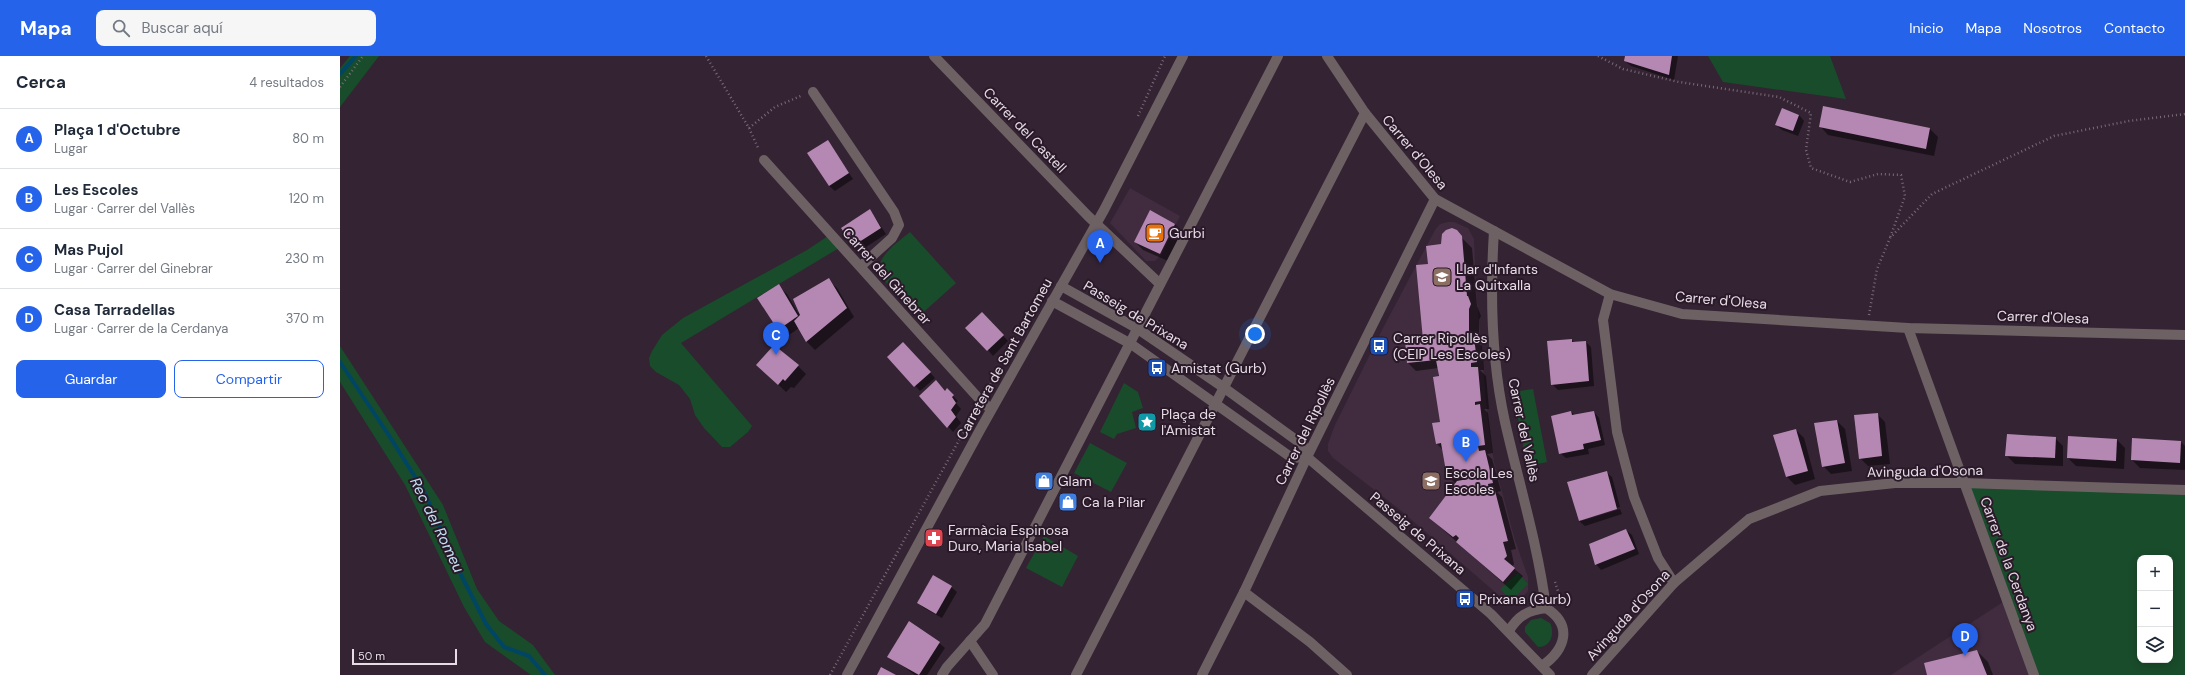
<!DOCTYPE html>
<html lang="es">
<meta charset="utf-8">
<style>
body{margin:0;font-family:"DM Sans",sans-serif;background:#f6f6f7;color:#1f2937}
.controls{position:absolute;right:12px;bottom:12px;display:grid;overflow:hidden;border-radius:8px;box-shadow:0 2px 10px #0003}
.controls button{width:36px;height:36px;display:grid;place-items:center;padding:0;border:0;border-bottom:1px solid #e0e1e3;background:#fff;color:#1f2937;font:20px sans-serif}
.scale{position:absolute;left:12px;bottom:10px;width:105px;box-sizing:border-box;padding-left:4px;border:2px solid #e7dbe6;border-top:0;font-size:11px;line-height:14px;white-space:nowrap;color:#e7dbe6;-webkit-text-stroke:3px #2a1a29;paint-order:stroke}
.you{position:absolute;left:915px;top:278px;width:14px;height:14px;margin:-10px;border:3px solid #fff;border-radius:50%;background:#1a73e8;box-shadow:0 0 0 6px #1a73e833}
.badge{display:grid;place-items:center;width:26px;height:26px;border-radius:50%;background:#2563eb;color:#fff;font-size:13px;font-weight:700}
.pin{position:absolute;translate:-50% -33px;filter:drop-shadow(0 1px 2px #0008)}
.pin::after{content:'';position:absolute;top:21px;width:14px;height:12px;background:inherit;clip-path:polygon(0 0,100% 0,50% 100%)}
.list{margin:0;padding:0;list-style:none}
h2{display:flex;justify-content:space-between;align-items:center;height:52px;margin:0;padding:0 16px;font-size:17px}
h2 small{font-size:13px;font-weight:400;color:#747a83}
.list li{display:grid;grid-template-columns:26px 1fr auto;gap:12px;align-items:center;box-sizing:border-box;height:60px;padding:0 16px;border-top:1px solid #e0e1e3}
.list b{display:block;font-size:15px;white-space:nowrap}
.list p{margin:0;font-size:13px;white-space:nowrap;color:#747a83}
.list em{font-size:13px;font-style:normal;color:#747a83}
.actions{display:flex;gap:8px;padding:12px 16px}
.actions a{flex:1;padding:9px 0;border:1px solid #2563eb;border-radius:8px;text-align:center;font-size:14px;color:#2563eb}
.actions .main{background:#2563eb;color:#fff}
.icon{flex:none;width:22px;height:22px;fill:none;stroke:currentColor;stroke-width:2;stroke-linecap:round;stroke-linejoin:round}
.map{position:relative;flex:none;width:1845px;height:619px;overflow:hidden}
header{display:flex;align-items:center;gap:24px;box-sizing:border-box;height:56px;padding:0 20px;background:#2563eb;color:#fff}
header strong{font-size:19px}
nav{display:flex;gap:22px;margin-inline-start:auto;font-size:14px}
.search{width:280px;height:36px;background:#f6f6f7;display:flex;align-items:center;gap:10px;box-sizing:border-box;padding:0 14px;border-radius:8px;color:#747a83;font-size:15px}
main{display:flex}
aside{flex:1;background:#fff}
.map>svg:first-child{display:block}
.built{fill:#402b3f}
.green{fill:#194c2b;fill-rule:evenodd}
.shadow{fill:#0007}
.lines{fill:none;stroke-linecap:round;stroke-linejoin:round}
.stream{stroke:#014564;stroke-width:4}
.building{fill:#b588b3}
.path{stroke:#7a6b79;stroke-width:2.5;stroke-dasharray:1 3;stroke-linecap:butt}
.minor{stroke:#6e6164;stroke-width:10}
.labels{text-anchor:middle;stroke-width:4;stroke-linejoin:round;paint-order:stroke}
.street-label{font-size:14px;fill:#e7dbe6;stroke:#2a1a29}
.poi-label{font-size:14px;fill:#e7dbe6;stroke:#2a1a29;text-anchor:start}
.water-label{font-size:15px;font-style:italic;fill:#c2e1f6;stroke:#2a1a29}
</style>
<header>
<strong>Mapa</strong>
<div class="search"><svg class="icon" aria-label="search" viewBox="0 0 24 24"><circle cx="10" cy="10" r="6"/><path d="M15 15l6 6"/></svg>Buscar aquí</div>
<nav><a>Inicio</a><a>Mapa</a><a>Nosotros</a><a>Contacto</a></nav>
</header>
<main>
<aside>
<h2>Cerca<small>4 resultados</small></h2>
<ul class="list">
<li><span class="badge">A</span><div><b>Plaça 1 d'Octubre</b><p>Lugar</p></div><em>80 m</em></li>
<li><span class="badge">B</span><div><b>Les Escoles</b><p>Lugar · Carrer del Vallès</p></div><em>120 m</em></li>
<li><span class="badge">C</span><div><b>Mas Pujol</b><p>Lugar · Carrer del Ginebrar</p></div><em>230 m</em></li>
<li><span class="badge">D</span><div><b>Casa Tarradellas</b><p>Lugar · Carrer de la Cerdanya</p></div><em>370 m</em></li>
</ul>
<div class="actions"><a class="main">Guardar</a><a>Compartir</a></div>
</aside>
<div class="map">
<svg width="1845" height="619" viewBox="0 0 1845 619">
<rect width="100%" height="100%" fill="#342333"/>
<g class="built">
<path d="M790,132L840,160L822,198L815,205H806L770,167Z"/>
<path d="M1108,166H1114L1128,172L1134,183L1136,233L1148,366L1154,406L1175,484L1188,521V535L1182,542L1175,545L1169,546L1163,543L1059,453L993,402L988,395V388L994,371L1043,272L1095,174L1100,168Z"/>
<path d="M1663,546L1690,619H1551L1560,613Z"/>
</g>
<g class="green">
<path d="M10,0H39L0,51V12Z"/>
<path d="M1368,0H1490L1506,43L1383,26Z"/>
<path d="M570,176L616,227L578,261L539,219C536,200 556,188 570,176Z"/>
<path d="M488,180L499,192L341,287L412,370L408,376L390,391H382L364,372L355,359L350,343L339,329L316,316L310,310L309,302L312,295L322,279L343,262L467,194Z"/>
<path d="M0,290L103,449L137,533L159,565L193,589L215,619H191L145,586L124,551L65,429L0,326Z"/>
<path d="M784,327L798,336L803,352L792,356L796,372L777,378L774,383L760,376Z"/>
<path d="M1193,333L1207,406L1187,410L1173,336Z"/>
<path d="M750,387L787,407L771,436L734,417Z"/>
<path d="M1622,427L1845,434V619H1694ZM1800,502H1830V604H1800Z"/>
<path d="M704,480L738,500L722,531L686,512Z"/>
<path d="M1178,517L1188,528L1171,545L1160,533Z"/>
<path d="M1201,562L1210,567C1215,578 1211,591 1198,591L1185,576V571L1191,564Z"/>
</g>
<g class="shadow">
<path d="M1286,0H1338L1334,24L1291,10L1285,5Z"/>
<path d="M1484,52L1590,73L1598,81L1594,100L1488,79L1480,70Z"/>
<path d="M1459,59L1464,65L1458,80L1442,74L1436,69Z"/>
<path d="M487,85L513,123L495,135L489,130Z"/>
<path d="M530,154L546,178L520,195L503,172Z"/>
<path d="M835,168L843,176L828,205L803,194L795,186Z"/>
<path d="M1121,181L1132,192L1137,250L1141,260L1139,264V288L1142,290L1144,314H1140L1146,320L1149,353H1144L1148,357L1153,397L1147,398L1152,403L1161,435L1157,436L1162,441L1176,493L1171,494L1174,508L1172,511L1183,520L1171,534L1090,462L1116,428L1108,420L1104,395L1097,388L1101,367L1098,312L1076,315L1068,307L1084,284L1089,209L1102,189Z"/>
<path d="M488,224L497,232L514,261L475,294L467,286L459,272L446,281L438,273V230L447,238L458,257Z"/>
<path d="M647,262L668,285L653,300L648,294Z"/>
<path d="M1232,284L1234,286H1246L1251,291L1254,330L1218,334L1212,328Z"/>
<path d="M563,287L595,322L580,335L548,301Z"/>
<path d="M458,310L466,318L454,332L451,331L446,336L426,317Z"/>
<path d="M596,325L605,336L607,334L618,345L616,347L621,353L616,360L621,367L613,376L580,340Z"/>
<path d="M1231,356L1235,359L1254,356L1259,362L1265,389L1248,393L1249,398L1226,402L1220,397Z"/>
<path d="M1537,358L1545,366L1550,408L1528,410L1520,402Z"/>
<path d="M1497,365L1505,373L1512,415L1491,418L1483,410Z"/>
<path d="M1456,374L1464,382L1475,423L1455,429L1447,421Z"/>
<path d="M1715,382L1723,390V410L1675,408L1667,400Z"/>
<path d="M1777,384L1785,392L1784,413L1736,410L1728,402Z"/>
<path d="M1841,386L1845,390V414L1800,412L1792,404Z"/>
<path d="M1266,416L1272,421L1280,451L1241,463V465L1280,453L1282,458L1245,470L1239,465Z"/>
<path d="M1286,474L1292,479L1299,498L1261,514L1256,508Z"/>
<path d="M611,531L617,536L602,562L584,552L578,547Z"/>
<path d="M599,587L605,592L587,619H575L549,600Z"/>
<path d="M1637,595L1648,606L1653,619H1588Z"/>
</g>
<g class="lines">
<g class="stream">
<path d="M0,18L16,0"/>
<path d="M0,306L50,381L85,437L114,505L146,568L164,591L189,600L205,619"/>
</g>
</g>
<g class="building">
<path d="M1285,0H1332L1329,19L1284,5Z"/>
<path d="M1483,50L1590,72L1586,93L1479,71Z"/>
<path d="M1442,52L1459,59L1453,75L1435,69Z"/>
<path d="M488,84L509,117L489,130L467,97Z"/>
<path d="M530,153L541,172L513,190L501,172Z"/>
<path d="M810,154L835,168L820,198L794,186Z"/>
<path d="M1112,172L1117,174L1122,180L1127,240H1128L1131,248L1129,253V280L1134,281L1137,306L1131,307V311H1138L1141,345L1135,346V349L1140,348L1145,389L1138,390L1139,395L1145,394L1153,427L1148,428L1149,433L1154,431L1168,485L1163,486L1167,500L1164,503L1175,512L1163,526L1116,486L1119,482L1116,479L1113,481L1089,462L1117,425L1128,423L1127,417L1107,421L1101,387L1096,388L1092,367L1100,366L1093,321L1099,320L1096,304L1067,307L1065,285L1083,284L1076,209L1088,208L1086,190L1101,188L1102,178L1106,174Z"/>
<path d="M489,222L507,252L466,286L454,265L460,259L453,243Z"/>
<path d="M439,228L458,260L438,274L417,242Z"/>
<path d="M642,256L664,279L647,295L625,272Z"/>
<path d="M1232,283V286L1246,285L1249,325L1211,329L1207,285Z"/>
<path d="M563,286L591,316L574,331L547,301Z"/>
<path d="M434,289L459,309L445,325L443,323L438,329L416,309Z"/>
<path d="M596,324L605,335L607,332L614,339L612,341L616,347L611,354L616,361L607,372L579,340Z"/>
<path d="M1231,355L1232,359L1254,355L1261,384L1243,388L1244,393L1219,398L1211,360Z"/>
<path d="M1538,357L1542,400L1519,403L1514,359Z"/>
<path d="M1497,364L1505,407L1482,411L1474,367Z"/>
<path d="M1456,373L1468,415L1446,421L1433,379Z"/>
<path d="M1667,378L1716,381L1715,402L1665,400Z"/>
<path d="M1728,380L1777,383L1776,405L1727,402Z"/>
<path d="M1792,382L1841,385L1840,407L1791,404Z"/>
<path d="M1267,415L1277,453L1239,465L1227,426Z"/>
<path d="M1286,473L1295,493L1255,509L1249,488Z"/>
<path d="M593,519L612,530L596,558L577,547Z"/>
<path d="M569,565L600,586L579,619L547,601Z"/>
<path d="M1637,594L1647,619H1587L1584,607Z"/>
<path d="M541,611L556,619H537Z"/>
</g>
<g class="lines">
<g class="path">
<path d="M366,0L409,72L419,94"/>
<path d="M1258,0L1283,13L1339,26L1439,41L1471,57L1466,94L1471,112L1510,126L1538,118L1561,119L1565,140L1550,182"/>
<path d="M0,31L23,0"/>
<path d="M798,60L825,0"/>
<path d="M409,72L435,51L463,39"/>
<path d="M1529,259L1537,213L1550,182L1592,138L1714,80L1789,65L1845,58"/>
<path d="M646,335L658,315"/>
<path d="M1215,526L1223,550"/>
<path d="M490,619L635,355"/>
</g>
<g class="minor">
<path d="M594,0L748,160L820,228"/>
<path d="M987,0L1025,57L1095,143L1270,238L1342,258L1568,272L1845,279"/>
<path d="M473,36L554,156L559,169L552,182L521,210"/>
<path d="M424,104L641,345L651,353"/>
<path d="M1154,175C1150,238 1151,303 1165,366C1179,428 1198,489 1206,552"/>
<path d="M721,230L798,273L883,331L963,389L967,401L1151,558L1210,619"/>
<path d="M1270,238L1263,264L1277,376L1294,441L1318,502L1334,527"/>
<path d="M712,245L791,288L952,402L967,401"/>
<path d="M1568,272L1694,619"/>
<path d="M904,536L970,586L1007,619"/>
<path d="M1169,575C1178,560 1188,554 1206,552C1233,569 1226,593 1202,610"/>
<path d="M630,585L653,619"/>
<path d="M507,619L640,374L764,154L843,0"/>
<path d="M602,619L607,611L645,568L938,0"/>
<path d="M736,619L1025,57"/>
<path d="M862,619L904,536L967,401L1095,143"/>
<path d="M1252,619L1334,527L1409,463L1480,435L1555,427H1624L1845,434"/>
</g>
</g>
<defs>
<g id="cafe-square" transform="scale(1)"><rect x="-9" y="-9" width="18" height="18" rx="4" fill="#e8710a" stroke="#2a1a29"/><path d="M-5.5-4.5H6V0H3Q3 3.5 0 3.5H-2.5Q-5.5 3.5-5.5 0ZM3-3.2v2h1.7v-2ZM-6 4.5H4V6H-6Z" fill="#fff"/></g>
<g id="school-square" transform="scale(1)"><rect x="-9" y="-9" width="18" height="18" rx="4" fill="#8d6e63" stroke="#2a1a29"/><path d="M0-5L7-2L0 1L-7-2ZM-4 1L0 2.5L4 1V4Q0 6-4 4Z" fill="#fff"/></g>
<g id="bus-square" transform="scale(1)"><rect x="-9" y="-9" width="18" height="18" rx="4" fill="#1a4fb4" stroke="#2a1a29"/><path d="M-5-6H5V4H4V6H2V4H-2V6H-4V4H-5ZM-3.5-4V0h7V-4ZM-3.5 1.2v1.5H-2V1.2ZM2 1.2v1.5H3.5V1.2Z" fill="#fff"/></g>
<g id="sight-square" transform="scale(1)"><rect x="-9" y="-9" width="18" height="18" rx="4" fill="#0f9aa8" stroke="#2a1a29"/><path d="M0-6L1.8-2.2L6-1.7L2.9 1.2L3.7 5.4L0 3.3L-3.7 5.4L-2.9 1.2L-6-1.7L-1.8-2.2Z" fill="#fff"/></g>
<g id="shop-square" transform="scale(1)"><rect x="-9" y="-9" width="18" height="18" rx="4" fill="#3f7fe0" stroke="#2a1a29"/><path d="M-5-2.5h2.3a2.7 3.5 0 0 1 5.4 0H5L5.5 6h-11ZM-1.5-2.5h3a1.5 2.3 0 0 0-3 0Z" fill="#fff"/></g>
<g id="pharmacy-square" transform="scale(1)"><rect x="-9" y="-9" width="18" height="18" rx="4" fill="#e0444e" stroke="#2a1a29"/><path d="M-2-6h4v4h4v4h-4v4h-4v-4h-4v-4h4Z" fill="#fff"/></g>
</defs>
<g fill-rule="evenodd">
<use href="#cafe-square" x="815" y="177"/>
<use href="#school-square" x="1102" y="221"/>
<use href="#bus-square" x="1039" y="290"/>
<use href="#bus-square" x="817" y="312"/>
<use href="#sight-square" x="807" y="366"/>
<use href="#shop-square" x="704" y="425"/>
<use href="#school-square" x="1091" y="425"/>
<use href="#shop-square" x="728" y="446"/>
<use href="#pharmacy-square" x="594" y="482"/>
<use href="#bus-square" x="1125" y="543"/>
</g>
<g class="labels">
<g class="street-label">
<text transform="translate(685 74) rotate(46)" y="5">Carrer del Castell</text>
<text transform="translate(1075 96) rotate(50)" y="5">Carrer d'Olesa</text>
<text transform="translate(547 220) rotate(48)" y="5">Carrer del Ginebrar</text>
<text transform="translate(1381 244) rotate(5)" y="5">Carrer d'Olesa</text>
<text transform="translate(796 259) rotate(31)" y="5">Passeig de Prixana</text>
<text transform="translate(1703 261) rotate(2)" y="5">Carrer d'Olesa</text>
<text transform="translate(664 303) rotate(-61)" y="5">Carretera de Sant Bartomeu</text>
<text transform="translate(1184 374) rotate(78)" y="5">Carrer del Vallès</text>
<text transform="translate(965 375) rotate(-64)" y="5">Carrer del Ripollès</text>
<text transform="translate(1585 415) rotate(-1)" y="5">Avinguda d'Osona</text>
<text transform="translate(1078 477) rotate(40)" y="5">Passeig de Prixana</text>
<text transform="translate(1669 508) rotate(70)" y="5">Carrer de la Cerdanya</text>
<text transform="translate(1288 559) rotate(-48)" y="5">Avinguda d'Osona</text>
</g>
<g class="poi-label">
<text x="829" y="182">Gurbi</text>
<text x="1116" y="218">Llar d'Infants<tspan x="1116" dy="16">La Quitxalla</tspan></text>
<text x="1053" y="287">Carrer Ripollès<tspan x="1053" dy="16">(CEIP Les Escoles)</tspan></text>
<text x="831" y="317">Amistat (Gurb)</text>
<text x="821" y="363">Plaça de<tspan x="821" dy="16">l'Amistat</tspan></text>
<text x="1105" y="422">Escola Les<tspan x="1105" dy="16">Escoles</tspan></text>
<text x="718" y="430">Glam</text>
<text x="742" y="451">Ca la Pilar</text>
<text x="608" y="479">Farmàcia Espinosa<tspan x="608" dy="16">Duro, Maria Isabel</tspan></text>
<text x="1139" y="548">Prixana (Gurb)</text>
</g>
<g class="water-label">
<text transform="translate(97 469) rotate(64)" y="5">Rec del Romeu</text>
</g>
</g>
</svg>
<div class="controls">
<button>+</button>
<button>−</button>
<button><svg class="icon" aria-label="layers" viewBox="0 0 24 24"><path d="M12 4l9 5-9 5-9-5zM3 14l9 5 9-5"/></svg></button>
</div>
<div class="scale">50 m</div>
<div class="you"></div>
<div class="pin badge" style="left:760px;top:207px">A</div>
<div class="pin badge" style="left:1126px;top:406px">B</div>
<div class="pin badge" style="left:436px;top:299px">C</div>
<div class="pin badge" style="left:1625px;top:600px">D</div>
</div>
</main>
